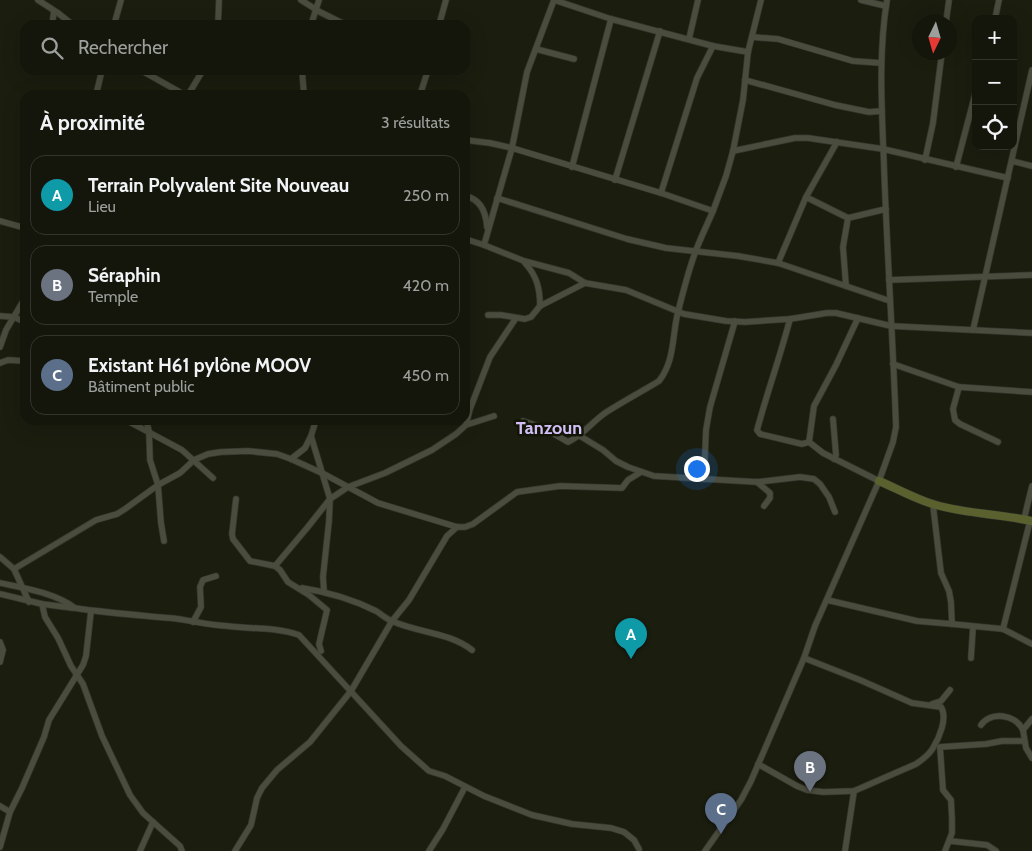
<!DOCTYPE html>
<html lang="fr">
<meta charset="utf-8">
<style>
body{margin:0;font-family:Cabin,sans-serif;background:#1d1f14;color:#f1f3f6}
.controls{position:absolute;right:15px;top:15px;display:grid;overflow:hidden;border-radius:10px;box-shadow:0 5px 20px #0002}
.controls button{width:45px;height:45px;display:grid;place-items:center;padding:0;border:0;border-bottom:1px solid #33352c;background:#14160b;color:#f1f3f6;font:25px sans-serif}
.compass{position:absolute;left:912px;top:15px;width:45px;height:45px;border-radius:50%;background:#14160b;box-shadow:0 5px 20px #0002;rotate:185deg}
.you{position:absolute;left:696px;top:468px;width:18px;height:18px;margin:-12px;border:4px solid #fff;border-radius:50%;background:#1a73e8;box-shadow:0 0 0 8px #1a73e833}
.badge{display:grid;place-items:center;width:32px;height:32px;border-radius:50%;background:#0f766e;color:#fff;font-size:16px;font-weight:700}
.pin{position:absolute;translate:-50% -41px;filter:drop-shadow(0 1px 2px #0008)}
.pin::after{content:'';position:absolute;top:26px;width:18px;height:15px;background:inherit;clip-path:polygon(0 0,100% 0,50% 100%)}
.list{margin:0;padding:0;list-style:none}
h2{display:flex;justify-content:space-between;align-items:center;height:65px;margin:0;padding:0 20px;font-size:21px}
h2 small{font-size:16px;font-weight:400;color:#9d9f9d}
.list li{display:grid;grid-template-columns:32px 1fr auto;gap:15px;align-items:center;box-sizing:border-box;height:80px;margin:0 10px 10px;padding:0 10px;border:1px solid #33352c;border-radius:15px}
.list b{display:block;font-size:19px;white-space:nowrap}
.list p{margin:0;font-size:16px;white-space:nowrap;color:#9d9f9d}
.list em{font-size:16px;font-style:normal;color:#9d9f9d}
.icon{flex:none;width:28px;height:28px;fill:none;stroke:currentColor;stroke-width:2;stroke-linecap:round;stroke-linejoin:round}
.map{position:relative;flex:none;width:1032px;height:851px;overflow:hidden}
.search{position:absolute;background:#14160b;box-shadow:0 5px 20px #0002;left:20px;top:20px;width:450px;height:55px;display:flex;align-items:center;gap:12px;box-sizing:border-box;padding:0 18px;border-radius:15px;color:#9d9f9d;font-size:19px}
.panel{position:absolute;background:#14160b;box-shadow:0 5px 20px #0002;left:20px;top:90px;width:450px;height:335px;border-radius:15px}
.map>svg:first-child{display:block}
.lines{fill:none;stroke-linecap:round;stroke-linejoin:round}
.street-casing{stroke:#34362e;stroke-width:7}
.secondary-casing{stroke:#34362e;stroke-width:9}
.street{stroke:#4a4d3d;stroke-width:5.5}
.secondary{stroke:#5a612e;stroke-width:8}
.labels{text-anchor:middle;stroke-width:5;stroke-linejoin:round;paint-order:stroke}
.quarter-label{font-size:18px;font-weight:bold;fill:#d2bff7;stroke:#121406}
</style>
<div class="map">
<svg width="1032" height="851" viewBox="0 0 1032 851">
<rect width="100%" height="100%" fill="#1b1d0f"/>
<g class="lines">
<g class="street-casing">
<g id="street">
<path d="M38,0L58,13L73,25"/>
<path d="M301,0L320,12L346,25"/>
<path d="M554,0L611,19L713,46L748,52"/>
<path d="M861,0L886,6"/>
<path d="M995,19L999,0"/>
<path d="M946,22L949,0"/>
<path d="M52,25L54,11"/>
<path d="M114,25L121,0"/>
<path d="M218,25L219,0"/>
<path d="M311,25L319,0"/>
<path d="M439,25L446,0"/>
<path d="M752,37L778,39L853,61L881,63"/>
<path d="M689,39L698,0"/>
<path d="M536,49L574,59"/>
<path d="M134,70L144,72L185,95"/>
<path d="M302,70L304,95"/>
<path d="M745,80L835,105L869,112L882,111"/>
<path d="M96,95L102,70"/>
<path d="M188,95L203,70"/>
<path d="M319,95H334"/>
<path d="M420,95L428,70"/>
<path d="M465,140L490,143L512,148L661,193L713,211L726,176L733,151L743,100L748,52L761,0"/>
<path d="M733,151L795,138H808L883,149L1008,178"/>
<path d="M925,160L933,123L942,52"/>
<path d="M1012,161L1032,166"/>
<path d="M572,167L611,19"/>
<path d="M956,167L976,91"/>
<path d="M615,180L660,31"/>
<path d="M661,193L697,78L713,46"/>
<path d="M465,196C481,199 486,213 487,227"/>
<path d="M806,197L837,142"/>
<path d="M497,198L627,239L666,248L738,256L778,263L890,301"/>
<path d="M0,221L25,228"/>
<path d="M465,239L484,245L524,261L569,273L585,283L626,290L684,314L726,321L745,322L790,319L827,313H836L891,326L1032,333"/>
<path d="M484,245L512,148L527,72L554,0"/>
<path d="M525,263C537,276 540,289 540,306"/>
<path d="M778,263L806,197L848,218"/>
<path d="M889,280L1032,275"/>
<path d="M846,286L843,247L848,218L886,209"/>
<path d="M488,315H501L525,319L531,317L540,306L585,283"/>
<path d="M0,316L14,317L25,322"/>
<path d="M858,318L836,365L814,406L809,442L823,453L879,481"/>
<path d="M790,319C780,357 767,393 757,430L760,434L802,444L809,442"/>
<path d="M973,330L1032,70"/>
<path d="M0,347L6,330L25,298"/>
<path d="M0,363L8,360L25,361"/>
<path d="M893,364L959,387L1032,392"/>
<path d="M959,387L953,409L955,420L960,424L998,442"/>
<path d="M833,419L836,455L834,459"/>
<path d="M126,420L182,450L213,478"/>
<path d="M146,420L149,431L150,460L158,485L161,523L164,541"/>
<path d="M316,420L311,436L330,499L329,521L323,577L324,592"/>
<path d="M523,421L542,427L568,442C583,435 591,423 605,413C622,402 641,392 659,381C675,361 672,335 678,312C683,292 688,272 695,253C700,239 707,225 713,211"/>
<path d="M466,425L494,416"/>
<path d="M580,436L603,450L616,461L628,467L654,476L757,482L800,477L814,479L820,484L829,497L835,512"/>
<path d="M291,459L305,448L311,436"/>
<path d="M704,479L706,430L710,407L735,321"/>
<path d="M757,482L770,493V498L764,506"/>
<path d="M236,499L232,534L233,539L250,561L275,566L280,570L288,582L309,595L327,610L319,644L321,651"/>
<path d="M933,505L941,573L949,591L951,602L952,624L1003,629L1032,644"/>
<path d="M1024,519L1032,486"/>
<path d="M0,557L14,569L29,602"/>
<path d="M275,566L307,528L330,499L348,487L385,473L432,450L456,434L466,425L470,409L490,357L516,318"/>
<path d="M14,569L96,520L117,514L125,509L158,485L180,473L194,460L208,454L221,452L248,451L277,454L291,459L324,474L378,503L457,527H465L473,524L517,492L560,486L622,488L628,480L641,472"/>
<path d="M0,583C24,588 55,593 75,608C106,613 138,615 170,618C189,620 208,625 227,626C251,629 276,627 299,635L401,746L429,771L445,776L484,796L532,815L572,824L611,828L624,832L634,840L639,849"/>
<path d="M302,588C328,592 352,599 376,611C381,614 386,619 392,621C418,633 449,632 472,650"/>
<path d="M0,594L42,604L73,608"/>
<path d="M827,600L917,621L952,624"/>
<path d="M42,604L45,617L58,638L71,666L83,684L102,736L130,795L143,813L180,846L182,851"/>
<path d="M193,622L201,607L200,587L203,580L216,576"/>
<path d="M1003,629L1030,521"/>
<path d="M0,642L3,650L0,662"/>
<path d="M971,658L973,627"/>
<path d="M932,704L941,701L950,690"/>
<path d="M1032,719L1023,730L1026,748L1032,758"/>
<path d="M981,725C991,711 1015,714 1023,730"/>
<path d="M758,764L797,786L807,790L823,792L854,791L916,764C922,760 929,755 933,748C939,738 948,718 941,707L912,703L860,680L804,658"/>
<path d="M0,806L10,812"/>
<path d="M950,841L987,845L996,851"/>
<path d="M0,847L10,812L22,788L44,737L49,720L83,665L86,656L91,611"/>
<path d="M140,851L153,822"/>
<path d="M235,851L251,825L257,798L262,788L277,770L310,742L351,691L392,621L409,600L447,536L457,527"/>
<path d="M429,851L443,829L465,787"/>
<path d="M705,851L741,800L751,781L804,658L815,626L879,481L893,442L896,427C893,340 887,253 884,166C882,111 878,55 887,0"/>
<path d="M845,851L854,791"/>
<path d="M945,851L952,833V819L951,800L943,790L940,747L986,744L1002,741H1024"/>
</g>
</g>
<g class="secondary-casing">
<path id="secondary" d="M879,481C898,489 917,500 936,505C968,514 1000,514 1032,521"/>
</g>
<use href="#street" class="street"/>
<use href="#secondary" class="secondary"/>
</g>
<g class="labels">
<g class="quarter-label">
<text x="549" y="434">Tanzoun</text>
</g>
</g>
</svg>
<div class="controls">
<button>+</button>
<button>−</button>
<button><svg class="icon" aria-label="locate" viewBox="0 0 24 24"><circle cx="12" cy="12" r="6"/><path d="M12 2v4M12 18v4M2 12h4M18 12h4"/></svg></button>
</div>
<svg class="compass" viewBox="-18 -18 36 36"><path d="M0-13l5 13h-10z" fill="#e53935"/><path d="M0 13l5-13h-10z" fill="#9d9f9d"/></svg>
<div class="you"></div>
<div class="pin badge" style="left:631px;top:659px;background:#0f9aa8">A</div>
<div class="pin badge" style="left:810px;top:792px;background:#6b7280">B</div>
<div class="pin badge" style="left:721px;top:834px;background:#5c6f8a">C</div>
<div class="search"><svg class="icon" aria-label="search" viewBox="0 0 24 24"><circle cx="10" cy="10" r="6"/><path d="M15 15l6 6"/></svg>Rechercher</div>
<section class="panel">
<h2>À proximité<small>3 résultats</small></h2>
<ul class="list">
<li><span class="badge" style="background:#0f9aa8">A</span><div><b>Terrain Polyvalent Site Nouveau</b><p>Lieu</p></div><em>250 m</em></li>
<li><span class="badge" style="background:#6b7280">B</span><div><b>Séraphin</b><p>Temple</p></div><em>420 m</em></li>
<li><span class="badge" style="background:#5c6f8a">C</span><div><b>Existant H61 pylône MOOV</b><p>Bâtiment public</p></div><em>450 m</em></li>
</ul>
</section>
</div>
